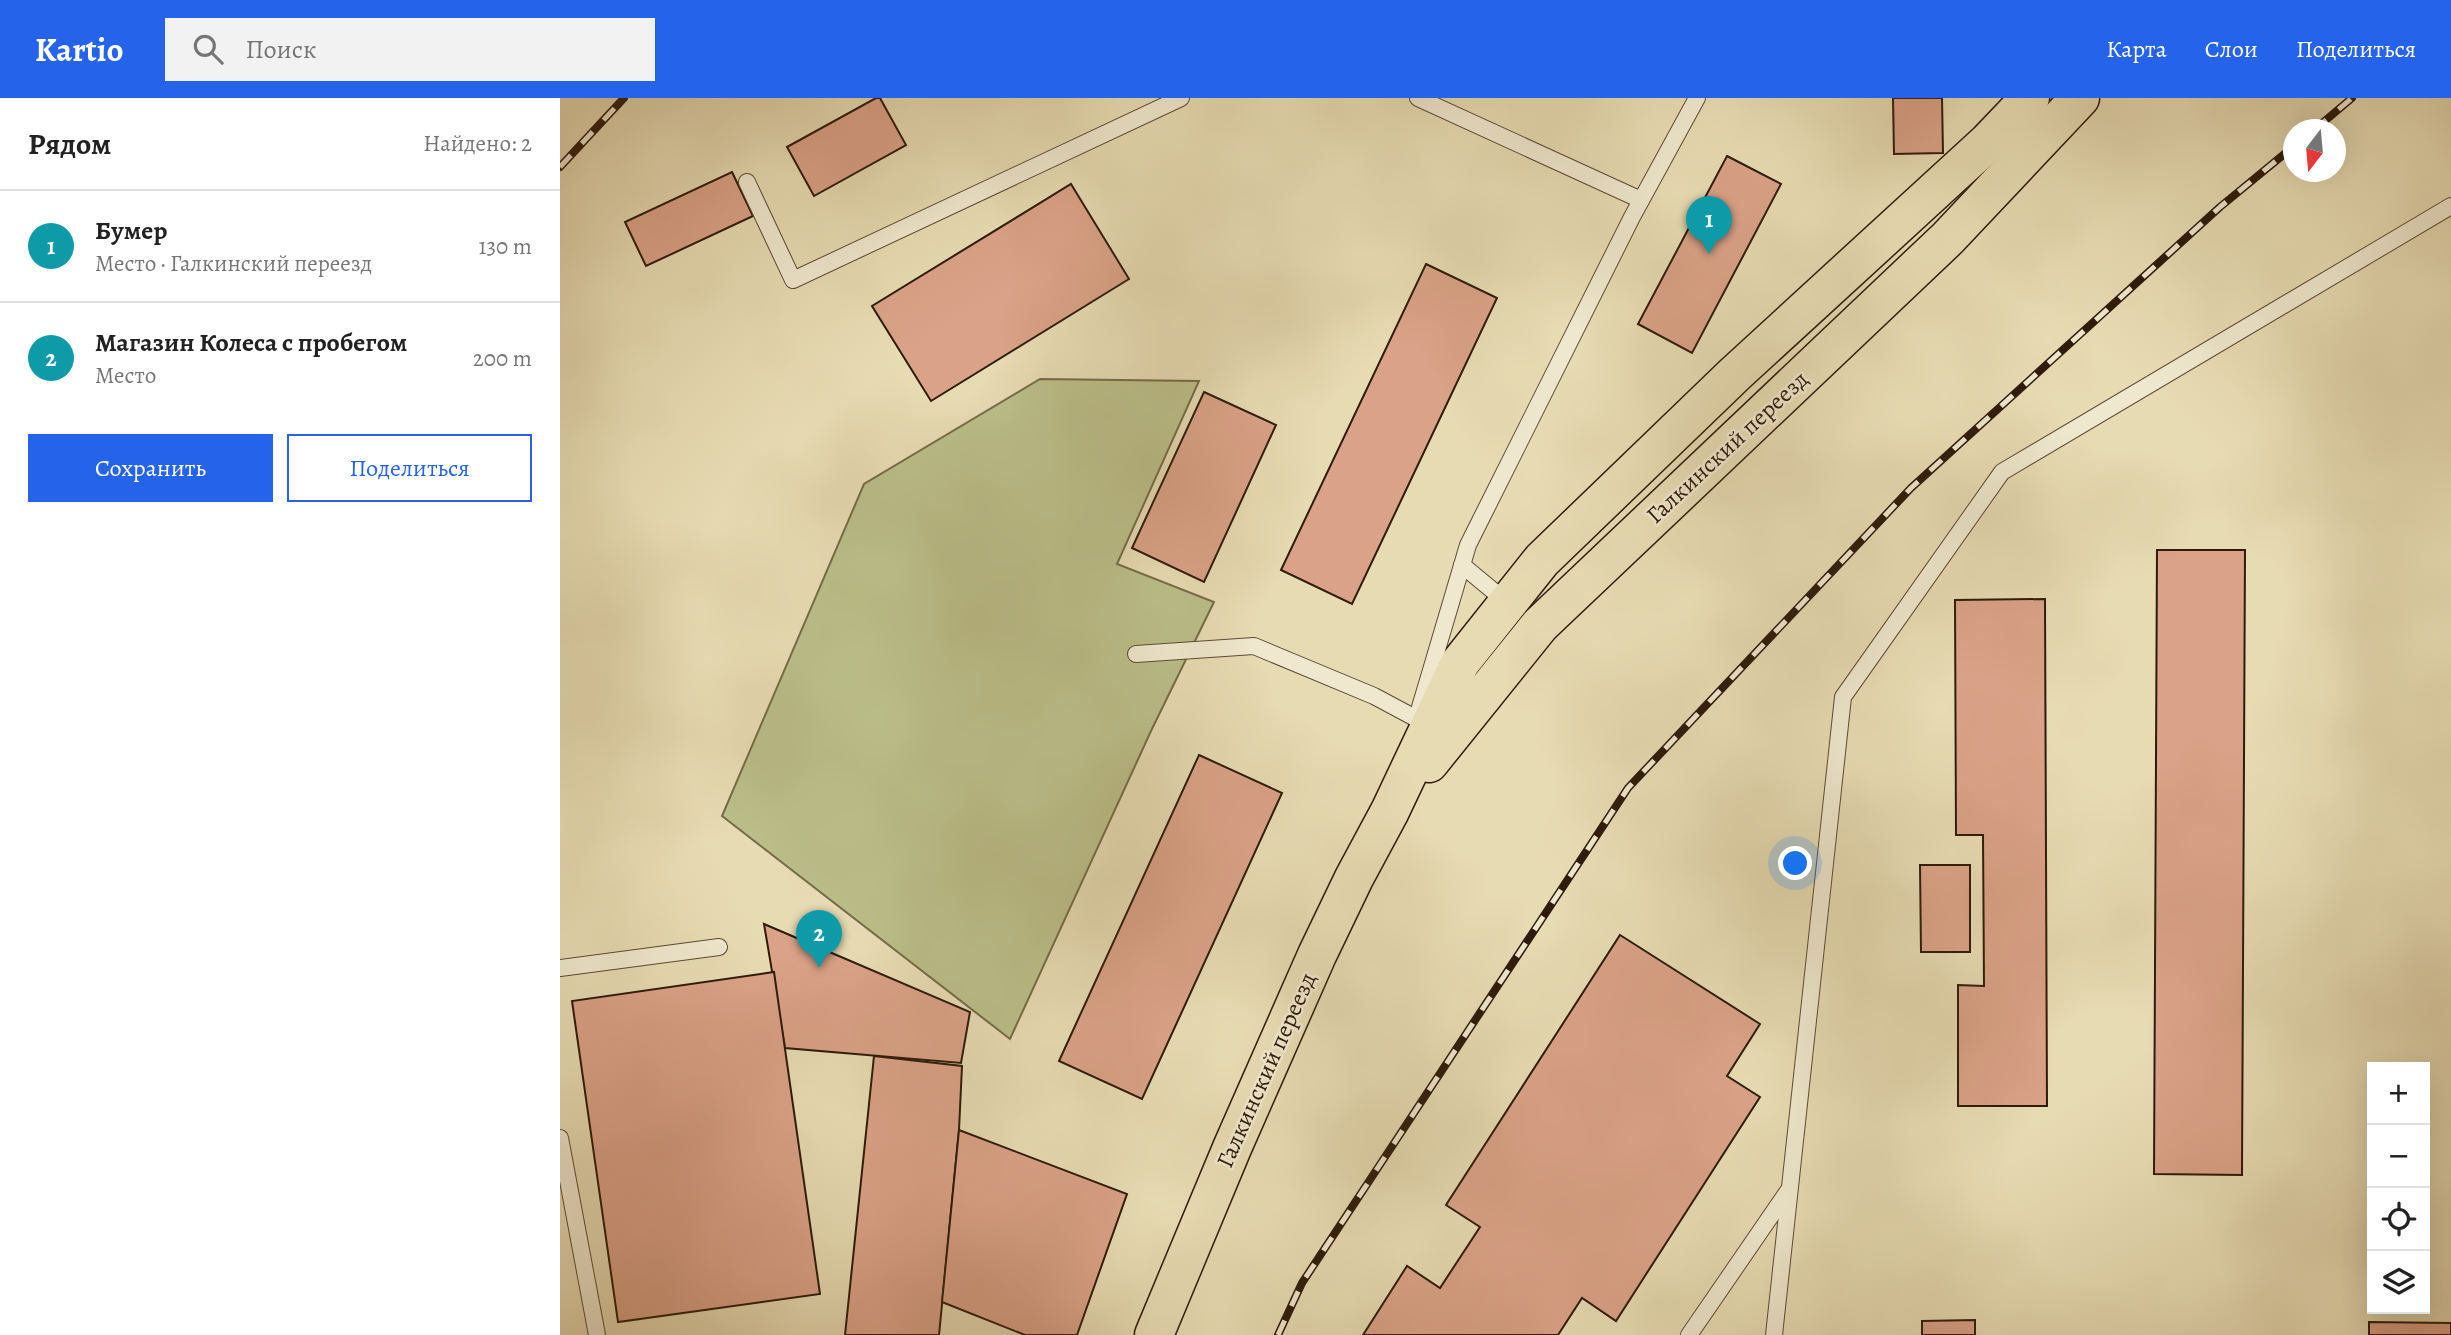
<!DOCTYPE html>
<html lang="ru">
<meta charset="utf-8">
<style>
body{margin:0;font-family:Alegreya,serif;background:#f2f2f2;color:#222}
.controls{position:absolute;right:21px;bottom:21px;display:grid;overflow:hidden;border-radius:0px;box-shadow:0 7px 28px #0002}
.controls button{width:63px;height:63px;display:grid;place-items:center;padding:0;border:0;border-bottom:2px solid #e0e0e0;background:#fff;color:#222;font:35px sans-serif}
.compass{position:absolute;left:1723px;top:21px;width:63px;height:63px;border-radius:50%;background:#fff;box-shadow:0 7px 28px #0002;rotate:196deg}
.you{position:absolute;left:1236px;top:766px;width:24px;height:24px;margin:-18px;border:5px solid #fff;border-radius:50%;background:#1a73e8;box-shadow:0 0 0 10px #1a73e833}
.badge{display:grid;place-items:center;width:46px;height:46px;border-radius:50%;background:#2563eb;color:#fff;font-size:23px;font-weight:700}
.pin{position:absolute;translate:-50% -58px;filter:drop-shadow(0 2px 4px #0008)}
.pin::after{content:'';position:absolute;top:37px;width:24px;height:21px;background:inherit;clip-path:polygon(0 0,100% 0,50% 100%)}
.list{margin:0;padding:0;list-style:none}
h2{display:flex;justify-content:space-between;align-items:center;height:91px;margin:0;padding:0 28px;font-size:30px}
h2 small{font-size:23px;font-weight:400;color:#767676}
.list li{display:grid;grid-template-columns:46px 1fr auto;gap:21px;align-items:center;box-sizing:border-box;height:112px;padding:0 28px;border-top:2px solid #e0e0e0}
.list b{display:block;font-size:26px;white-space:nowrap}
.list p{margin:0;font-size:23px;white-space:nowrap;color:#767676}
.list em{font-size:23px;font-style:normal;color:#767676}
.actions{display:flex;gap:14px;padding:21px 28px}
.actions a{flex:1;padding:16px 0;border:2px solid #2563eb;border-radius:0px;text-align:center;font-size:24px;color:#2563eb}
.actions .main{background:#2563eb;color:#fff}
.icon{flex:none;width:38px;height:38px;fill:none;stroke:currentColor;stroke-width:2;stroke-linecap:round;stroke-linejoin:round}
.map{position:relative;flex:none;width:1891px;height:1237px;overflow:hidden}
header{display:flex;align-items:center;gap:42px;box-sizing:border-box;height:98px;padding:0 35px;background:#2563eb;color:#fff}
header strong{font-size:33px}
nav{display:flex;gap:38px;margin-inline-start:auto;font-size:24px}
.search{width:490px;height:63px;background:#f2f2f2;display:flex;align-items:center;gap:18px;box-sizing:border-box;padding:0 24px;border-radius:0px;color:#767676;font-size:26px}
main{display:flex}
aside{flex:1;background:#fff}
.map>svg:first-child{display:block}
.green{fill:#bbbe89;stroke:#746c49;stroke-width:2}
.building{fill:#daa288;stroke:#2e1b09;stroke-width:2}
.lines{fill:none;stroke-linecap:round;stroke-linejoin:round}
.service-casing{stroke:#5c4b34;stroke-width:18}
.primary-casing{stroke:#2e1b09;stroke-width:41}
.service{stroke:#efe8ce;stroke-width:16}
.primary{stroke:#e7dbb3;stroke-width:38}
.rail-casing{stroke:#2e1b09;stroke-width:8}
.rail{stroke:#efe8ce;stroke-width:5;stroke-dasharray:16;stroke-linecap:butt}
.labels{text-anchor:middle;stroke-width:5;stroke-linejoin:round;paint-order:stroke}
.street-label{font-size:24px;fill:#2e1b09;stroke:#efe8ce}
</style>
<header>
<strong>Kartio</strong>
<div class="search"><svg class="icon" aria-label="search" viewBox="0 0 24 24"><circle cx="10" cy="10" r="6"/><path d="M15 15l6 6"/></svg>Поиск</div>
<nav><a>Карта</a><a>Слои</a><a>Поделиться</a></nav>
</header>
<main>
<aside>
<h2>Рядом<small>Найдено: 2</small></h2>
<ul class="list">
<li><span class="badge" style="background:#0f9aa8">1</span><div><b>Бумер</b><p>Место · Галкинский переезд</p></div><em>130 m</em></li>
<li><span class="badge" style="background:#0f9aa8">2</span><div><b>Магазин Колеса с пробегом</b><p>Место</p></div><em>200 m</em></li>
</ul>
<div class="actions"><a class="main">Сохранить</a><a>Поделиться</a></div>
</aside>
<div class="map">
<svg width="1891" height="1237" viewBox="0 0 1891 1237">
<rect width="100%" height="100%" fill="#e7dbb3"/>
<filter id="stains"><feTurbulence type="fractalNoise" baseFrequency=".00286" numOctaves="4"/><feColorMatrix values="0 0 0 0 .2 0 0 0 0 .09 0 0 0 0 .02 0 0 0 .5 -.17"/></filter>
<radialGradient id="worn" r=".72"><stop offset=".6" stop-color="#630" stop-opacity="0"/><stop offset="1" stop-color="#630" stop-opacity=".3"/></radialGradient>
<path class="green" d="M480,281L639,283L557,466L654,504L591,633L450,941L162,718L304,386Z"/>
<g class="building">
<path d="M316,0H320L346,47L254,98L227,49Z"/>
<path d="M1333,0H1382L1383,55L1334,56Z"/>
<path d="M1167,58L1221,86L1132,255L1078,226Z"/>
<path d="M172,74L193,118L86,168L65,124Z"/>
<path d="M511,86L569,181L371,303L312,208Z"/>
<path d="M866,166L937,200L792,506L721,472Z"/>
<path d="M644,294L716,327L644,484L572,450Z"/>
<path d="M1597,452H1685L1682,1077L1594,1076Z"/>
<path d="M1485,501L1487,1008H1398V887L1424,888L1423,737H1396L1395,502Z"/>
<path d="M639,657L722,695L582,1001L499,963Z"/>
<path d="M1360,767H1410V854H1361Z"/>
<path d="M204,826L410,914L401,965L225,950Z"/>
<path d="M1060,837L1200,926L1167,978L1200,999L1056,1223L1022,1200L998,1237H803L847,1168L880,1190L920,1129L886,1107Z"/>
<path d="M214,874L260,1196L58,1224L12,903Z"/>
<path d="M314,958L402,968L399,1032L379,1237H285Z"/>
<path d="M399,1032L567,1096L517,1237H465L382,1204Z"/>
<path d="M1415,1222V1237H1362V1223Z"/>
<path d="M1809,1224L1891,1225V1237H1809Z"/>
</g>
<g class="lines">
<g class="service-casing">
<g id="service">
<path d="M858,0L1081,102"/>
<path d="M187,84L233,182L621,0"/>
<path d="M902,467L949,506"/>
<path d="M576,556L694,548L814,598L857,621"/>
<path d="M858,616L908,447L1072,119L1137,0"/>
<path d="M0,870L159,849"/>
<path d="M0,1040L37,1237"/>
<path d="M1129,1237L1228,1093"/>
<path d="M1214,1237L1283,599L1442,374L1891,108"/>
</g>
</g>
<g class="primary-casing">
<g id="primary">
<path d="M869,665L980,527L1388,140L1520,0"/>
<path d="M594,1237L672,1050L757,857L794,780L830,713L900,565L982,462L1175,276L1428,44L1470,0"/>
</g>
</g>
<use href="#service" class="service"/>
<use href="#primary" class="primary"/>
<g class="rail-casing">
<g id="rail">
<path d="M1754,32L1792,0"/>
<path d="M0,69L64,0"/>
<path d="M718,1237L742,1185L1068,690L1351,390L1660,109L1734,48"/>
</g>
</g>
<use href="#rail" class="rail"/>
</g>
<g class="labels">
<g class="street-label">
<text transform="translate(1167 349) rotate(-43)" y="8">Галкинский переезд</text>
<text transform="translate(706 972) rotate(-66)" y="8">Галкинский переезд</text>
</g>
</g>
<rect width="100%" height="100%" filter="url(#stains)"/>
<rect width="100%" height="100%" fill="url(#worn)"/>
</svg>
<div class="controls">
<button>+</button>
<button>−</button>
<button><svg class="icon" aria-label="locate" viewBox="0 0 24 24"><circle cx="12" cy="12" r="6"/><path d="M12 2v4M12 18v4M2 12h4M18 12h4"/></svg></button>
<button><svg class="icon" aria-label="layers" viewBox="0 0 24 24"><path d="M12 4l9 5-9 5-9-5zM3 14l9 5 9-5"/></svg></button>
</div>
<svg class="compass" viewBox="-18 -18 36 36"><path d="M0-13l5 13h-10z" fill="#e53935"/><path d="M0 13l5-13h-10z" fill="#767676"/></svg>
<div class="you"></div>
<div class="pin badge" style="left:1149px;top:156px;background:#0f9aa8">1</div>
<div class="pin badge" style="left:259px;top:870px;background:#0f9aa8">2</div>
</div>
</main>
